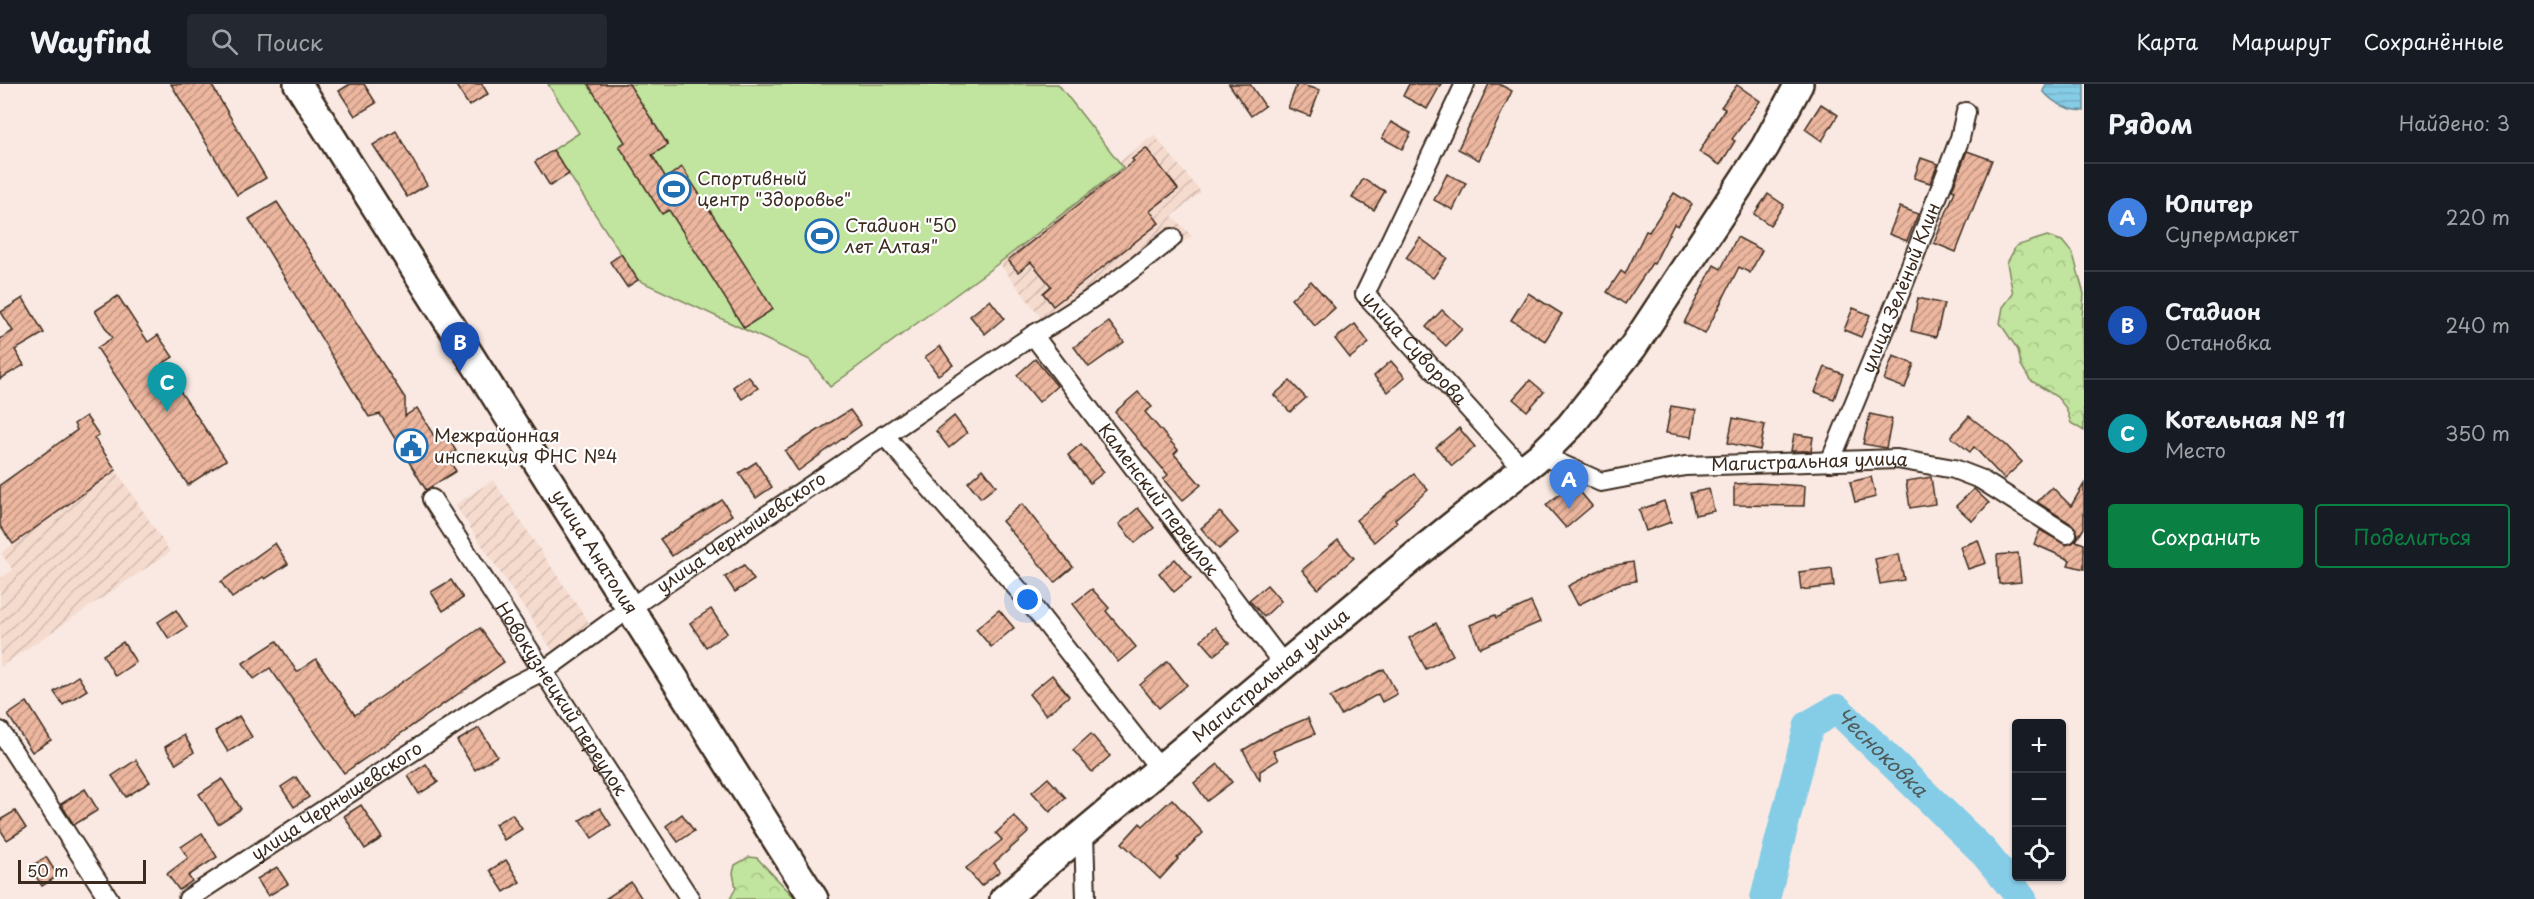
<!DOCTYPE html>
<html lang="ru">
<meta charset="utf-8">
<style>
body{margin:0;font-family:"Playpen Sans",sans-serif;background:#242831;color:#f1f3f6}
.controls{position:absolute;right:18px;bottom:18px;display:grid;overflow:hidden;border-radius:6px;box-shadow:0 2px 4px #0004}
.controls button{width:54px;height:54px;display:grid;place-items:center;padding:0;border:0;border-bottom:2px solid #363941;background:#171b24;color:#f1f3f6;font:30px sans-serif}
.scale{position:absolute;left:18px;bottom:15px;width:128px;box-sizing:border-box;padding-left:6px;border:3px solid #3b2a1e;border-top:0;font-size:16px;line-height:21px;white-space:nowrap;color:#3b2a1e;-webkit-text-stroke:4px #fff;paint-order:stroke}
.you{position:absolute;left:1028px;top:516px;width:21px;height:21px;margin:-15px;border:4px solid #fff;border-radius:50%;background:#1a73e8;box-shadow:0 0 0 9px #1a73e833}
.badge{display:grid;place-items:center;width:39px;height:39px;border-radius:50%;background:#0b8043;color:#fff;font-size:20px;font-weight:700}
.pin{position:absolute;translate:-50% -50px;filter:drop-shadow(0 2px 3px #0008)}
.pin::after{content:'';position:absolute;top:32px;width:21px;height:18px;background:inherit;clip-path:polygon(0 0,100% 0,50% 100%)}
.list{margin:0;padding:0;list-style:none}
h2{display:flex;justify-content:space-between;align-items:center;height:78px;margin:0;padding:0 24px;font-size:26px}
h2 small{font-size:20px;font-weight:400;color:#9ea1a6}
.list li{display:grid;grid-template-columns:39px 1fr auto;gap:18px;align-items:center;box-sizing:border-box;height:108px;padding:0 24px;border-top:2px solid #363941}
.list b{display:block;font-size:22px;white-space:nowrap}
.list p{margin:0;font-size:20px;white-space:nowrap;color:#9ea1a6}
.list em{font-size:20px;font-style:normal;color:#9ea1a6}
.actions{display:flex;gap:12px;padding:18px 24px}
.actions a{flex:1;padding:14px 0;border:2px solid #0b8043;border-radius:6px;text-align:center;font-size:21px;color:#0b8043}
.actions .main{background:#0b8043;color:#fff}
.icon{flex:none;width:33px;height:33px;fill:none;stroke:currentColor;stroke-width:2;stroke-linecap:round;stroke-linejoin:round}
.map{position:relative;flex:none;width:2084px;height:815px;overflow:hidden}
header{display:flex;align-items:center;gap:36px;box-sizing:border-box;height:84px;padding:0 30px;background:#171b24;border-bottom:2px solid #363941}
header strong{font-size:28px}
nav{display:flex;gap:33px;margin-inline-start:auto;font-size:21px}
.search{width:420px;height:54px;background:#242831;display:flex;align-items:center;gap:15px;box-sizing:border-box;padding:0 21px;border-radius:6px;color:#9ea1a6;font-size:22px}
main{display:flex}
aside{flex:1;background:#171b24}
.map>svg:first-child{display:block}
.industrial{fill:url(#industrial-furrows)}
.forest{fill:url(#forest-crowns);stroke:#7e875e;stroke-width:1.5}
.pitch{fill:#c1e49e;stroke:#7e875e;stroke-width:1.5}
.water{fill:url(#water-rules);stroke:#678b97;stroke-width:1.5}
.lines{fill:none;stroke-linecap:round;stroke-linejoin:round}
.river{stroke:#85cce7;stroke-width:30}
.building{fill:url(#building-hatch);stroke:#3b2a1e;stroke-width:1.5}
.street-casing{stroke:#3b2a1e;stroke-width:22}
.secondary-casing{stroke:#3b2a1e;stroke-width:32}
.street{stroke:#fff;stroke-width:18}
.secondary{stroke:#fff;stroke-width:27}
.labels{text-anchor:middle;stroke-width:4.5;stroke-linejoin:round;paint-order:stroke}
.poi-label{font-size:18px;fill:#3b2a1e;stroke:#fff;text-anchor:start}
.street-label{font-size:18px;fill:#3b2a1e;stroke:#fff}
.water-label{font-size:20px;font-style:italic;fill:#515b5a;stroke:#fff}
</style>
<header>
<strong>Wayfind</strong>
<div class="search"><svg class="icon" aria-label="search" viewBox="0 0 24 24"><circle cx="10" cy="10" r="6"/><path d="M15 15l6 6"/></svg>Поиск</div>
<nav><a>Карта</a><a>Маршрут</a><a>Сохранённые</a></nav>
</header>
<main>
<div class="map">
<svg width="2084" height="815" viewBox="0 0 2084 815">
<defs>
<pattern id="industrial-furrows" width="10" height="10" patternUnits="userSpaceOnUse" patternTransform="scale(1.5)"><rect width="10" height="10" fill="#f5dace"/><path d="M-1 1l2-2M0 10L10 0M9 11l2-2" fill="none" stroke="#d3bbb0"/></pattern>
<pattern id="forest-crowns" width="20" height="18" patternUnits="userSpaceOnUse" patternTransform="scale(1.5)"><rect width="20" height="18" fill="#c1e49e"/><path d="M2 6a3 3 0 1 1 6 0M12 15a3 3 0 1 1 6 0" fill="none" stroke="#a7c488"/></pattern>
<pattern id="water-rules" width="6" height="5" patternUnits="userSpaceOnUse" patternTransform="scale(1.5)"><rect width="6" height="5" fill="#85cce7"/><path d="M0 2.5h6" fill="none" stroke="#74afc6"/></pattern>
<pattern id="building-hatch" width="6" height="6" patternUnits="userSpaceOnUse" patternTransform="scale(1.5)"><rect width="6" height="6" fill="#ecb69f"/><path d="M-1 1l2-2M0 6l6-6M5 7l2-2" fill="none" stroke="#c09481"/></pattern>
</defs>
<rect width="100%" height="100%" fill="#f9e9e2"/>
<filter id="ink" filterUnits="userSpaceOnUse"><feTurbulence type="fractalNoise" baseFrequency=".0167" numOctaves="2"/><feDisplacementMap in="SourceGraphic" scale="12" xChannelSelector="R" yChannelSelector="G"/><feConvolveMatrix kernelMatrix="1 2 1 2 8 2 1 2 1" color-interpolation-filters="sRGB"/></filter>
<g filter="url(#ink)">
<g class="industrial">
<path d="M1154,51L1201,108L1172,132L1192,152L1056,253L999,179L1122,83L1119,78Z"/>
<path d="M116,386L170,468L0,583V495L13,486L1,469Z"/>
<path d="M493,396L591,542L553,567L455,421Z"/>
</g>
<g class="forest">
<path d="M2047,152L2062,157L2073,170L2084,210L2082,235L2084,347L2071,339L2066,324L2057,313L2030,296L2021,281L2018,266L2000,239L2003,223L2013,210L2007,179L2016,162Z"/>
<path d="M749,773L757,774L796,815H730L736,804L733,789L735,781Z"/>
</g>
<path class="pitch" d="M548,0H1058L1123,83L999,179L830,303L810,276L638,196L553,66L579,49Z"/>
<path class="water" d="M2046,0H2084V27C2068,26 2053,19 2043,7Z"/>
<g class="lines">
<path class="river" id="s1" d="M1765,815L1809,641L1837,625L1982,766L2022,815"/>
</g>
<g class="building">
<path d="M171,0H211L266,94L237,111Z"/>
<path d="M350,0H364L376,19L355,32L339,7Z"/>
<path d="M455,0H482L488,10L469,22Z"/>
<path d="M588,0H629L668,61L652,71L666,94L682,83L773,225L744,244L669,126L662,130L619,62L625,58Z"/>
<path d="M1229,0H1250L1265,22L1251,32Z"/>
<path d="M1297,0L1320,6L1310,32L1288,24Z"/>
<path d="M1409,0H1441L1427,25L1403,12Z"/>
<path d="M1489,0H1499L1512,7L1479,76L1458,65Z"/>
<path d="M1737,1L1760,17L1732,55L1735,57L1720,81L1699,68L1725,25L1721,23Z"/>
<path d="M1821,20L1838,31L1822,57L1805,45Z"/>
<path d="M1391,38L1411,49L1402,65L1382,54Z"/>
<path d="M396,47L427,101L407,113L373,61Z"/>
<path d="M1146,64L1178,105L1150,127L1159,139L1053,222L1043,209L1051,202L1031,178L1018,188L1008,176L1134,77L1132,75Z"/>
<path d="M553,66L569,90L550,102L535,78Z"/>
<path d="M1967,67L1992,76L1956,168L1934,159L1955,107L1952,106Z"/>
<path d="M1921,74L1938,80L1930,99L1914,94Z"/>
<path d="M1447,90L1466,99L1453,126L1434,116Z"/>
<path d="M1363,95L1385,107L1374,126L1352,114Z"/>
<path d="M1674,109L1692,120L1678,142L1674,140L1654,180L1652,179L1625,220L1607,208L1621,187L1625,190L1646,147L1649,148Z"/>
<path d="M1768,110L1784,121L1770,141L1754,130Z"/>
<path d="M277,118L405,314V332L417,324L437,357L447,352L456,367L447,373L456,387L426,406L380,330L369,333L249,135Z"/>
<path d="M1900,123L1918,130L1907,157L1889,150Z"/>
<path d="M1737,153L1762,166L1750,189L1739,183L1705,250L1684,239L1714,181L1721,185Z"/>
<path d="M1420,154L1447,174L1433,194L1406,174Z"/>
<path d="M621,170L638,196L627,203L610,178Z"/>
<path d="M1311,197L1335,224L1315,242L1291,215Z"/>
<path d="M1528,209L1562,230L1545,257L1511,236Z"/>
<path d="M118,212L148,258L158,251L173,273L162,280L226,376L188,401L97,264L112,254L95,227Z"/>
<path d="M23,214L44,249L15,266L24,281L0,295V255L13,247L1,228Z"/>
<path d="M1918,214L1944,220L1936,253L1911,247Z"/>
<path d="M990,216L1004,234L985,250L970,232Z"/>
<path d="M1853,224L1870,231L1861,253L1844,246Z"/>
<path d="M1442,226L1462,245L1446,262L1426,243Z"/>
<path d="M1109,238L1124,258L1089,283L1074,263Z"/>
<path d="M1355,240L1369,259L1350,274L1335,255Z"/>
<path d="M940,262L953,281L938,291L925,273Z"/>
<path d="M1893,272L1914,280L1905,304L1884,296Z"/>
<path d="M1035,275L1057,302L1039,318L1017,291Z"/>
<path d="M1391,277L1405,293L1388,308L1374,292Z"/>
<path d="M1825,283L1843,290L1834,315L1815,308Z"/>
<path d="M748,292L758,304L742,315L733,303Z"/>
<path d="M1530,296L1544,308L1527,327L1513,315Z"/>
<path d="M1290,297L1306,314L1290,328L1274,311Z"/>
<path d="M1138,308L1152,323L1145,328L1178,366L1174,370L1201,401L1182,417L1163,395L1168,391L1115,328Z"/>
<path d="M1671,322L1696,326L1692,353L1666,349Z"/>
<path d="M850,326L861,341L798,387L785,367Z"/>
<path d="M1870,330L1892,335L1886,364L1863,360Z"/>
<path d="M86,332L99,351L94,354L116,386L13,460L0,442V401L77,346L74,340Z"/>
<path d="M954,332L967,349L949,364L936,347Z"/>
<path d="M1969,332L2006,361L2022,378L2004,395L1974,363L1970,368L1951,353Z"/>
<path d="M1733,334L1765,341L1760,366L1728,359Z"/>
<path d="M1459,344L1475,363L1452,382L1436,363Z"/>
<path d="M1794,350L1813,353L1811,367H1791Z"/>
<path d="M1081,360L1104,388L1090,399L1068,371Z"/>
<path d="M756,378L772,403L756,414L739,389Z"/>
<path d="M983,385L996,402L981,414L968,398Z"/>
<path d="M1414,390L1428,406L1395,435L1397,438L1374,458L1356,436Z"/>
<path d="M1871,393L1876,413L1855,418L1850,398Z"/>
<path d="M1931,393L1935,420L1910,424L1906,397Z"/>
<path d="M1573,399L1592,422L1566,444L1546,421Z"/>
<path d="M1758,399L1805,402L1804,422L1734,421V400Z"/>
<path d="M2084,400V444L2076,457L2084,460V485L2068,481L2070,476L2034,460L2040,446L2066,461L2076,456L2078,450L2073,441L2037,418L2052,403L2071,422Z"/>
<path d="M1709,405L1714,427L1695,431L1690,409Z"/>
<path d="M1974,405L1989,419L1972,437L1956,422Z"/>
<path d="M722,416L732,431L672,472L660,455Z"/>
<path d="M1664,417L1671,438L1646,447L1639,426Z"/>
<path d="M1022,420L1073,483L1055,498L1002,437Z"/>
<path d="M1138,424L1154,444L1135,459L1119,440Z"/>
<path d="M1220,428L1238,449L1219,465L1201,444Z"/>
<path d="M1338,456L1354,474L1318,505L1302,486Z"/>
<path d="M1978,456L1986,479L1968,485L1960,463Z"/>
<path d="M275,459L288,480L265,495L263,493L232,514L221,498Z"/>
<path d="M2018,469L2021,498L1999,500L1997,471Z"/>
<path d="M1899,470L1904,496L1880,500L1875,475Z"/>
<path d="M1175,475L1191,494L1174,508L1159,489Z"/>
<path d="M1633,478L1636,497L1619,500L1578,521L1568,502L1605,483Z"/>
<path d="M744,481L754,496L735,508L725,493Z"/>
<path d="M1832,484L1834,502L1801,506L1799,488Z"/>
<path d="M451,496L463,514L443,527L431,508Z"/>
<path d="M1267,501L1281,517L1264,533L1249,516Z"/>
<path d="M1092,505L1109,524L1106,527L1136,563L1118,578L1073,520Z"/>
<path d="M1531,518L1540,538L1480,564L1470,541L1495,531L1496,534Z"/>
<path d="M711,525L727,549L706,563L690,539Z"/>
<path d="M176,526L187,543L169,555L158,538Z"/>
<path d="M999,526L1014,544L991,563L976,545Z"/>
<path d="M1436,539L1453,571L1426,585L1409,554Z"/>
<path d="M1215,543L1229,559L1214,571L1201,556Z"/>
<path d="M480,544L504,578L344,689L270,584L254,595L243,579L277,557L297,588L316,575L355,631Z"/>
<path d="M123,558L136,578L115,592L103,571Z"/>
<path d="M1168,577L1187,601L1159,624L1140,601Z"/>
<path d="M1384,585L1397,610L1382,618L1378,610L1341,631L1330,613Z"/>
<path d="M1052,591L1069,612L1046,631L1029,610Z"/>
<path d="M78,592L87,606L63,621L54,608Z"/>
<path d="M27,618L51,656L32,668L8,631Z"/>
<path d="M239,632L252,653L228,668L215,647Z"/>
<path d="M1308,634L1315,650L1273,667L1278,676L1260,687V697L1243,666L1272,649Z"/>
<path d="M479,644L497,672L475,686L457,657Z"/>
<path d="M1091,650L1110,672L1092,688L1073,666Z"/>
<path d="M184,651L194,668L176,680L165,663Z"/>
<path d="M136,676L150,698L126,713L112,692Z"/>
<path d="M426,680L438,698L419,710L408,692Z"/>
<path d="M1218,680L1232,698L1207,717L1194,699Z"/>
<path d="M296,693L309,713L294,723L281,703Z"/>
<path d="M1048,694L1066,714L1050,728L1032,708Z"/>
<path d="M222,695L241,725L218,740L199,710Z"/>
<path d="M85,705L98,726L74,741L61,720Z"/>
<path d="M1172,715L1203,749L1177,774L1178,775L1160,795L1122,759L1140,739L1143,742Z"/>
<path d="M361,721L382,754L365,765L344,732Z"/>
<path d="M600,724L611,741L592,754L580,736Z"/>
<path d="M15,727L26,744L7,756L0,745V736Z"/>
<path d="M512,730L522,745L504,756L495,740Z"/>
<path d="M682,730L694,747L678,758L666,742Z"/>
<path d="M1014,732L1029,748L994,779L1000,787L981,802L966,784L1002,756L996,749Z"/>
<path d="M202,749L217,773L188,792L192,797L179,806L167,790L188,774L181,763Z"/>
<path d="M46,773L58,792L42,802L30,783Z"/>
<path d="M506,776L520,798L504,808L490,786Z"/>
<path d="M277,783L288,800L268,812L257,795Z"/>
<path d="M631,798L642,815H605Z"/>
</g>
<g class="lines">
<g class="street-casing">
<g id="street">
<path id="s2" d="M1465,0L1365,210L1523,385"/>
<path id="s3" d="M1033,251L1284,581"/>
<path d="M884,351L1030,519L1159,684"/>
<path id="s4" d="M1541,371L1601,398L1685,382L1897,375L1954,385L1980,395L2067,450"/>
<path id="s5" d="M1830,378L1904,199L1960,54L1966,28"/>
<path id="s6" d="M432,415L690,815"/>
<path d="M0,647L109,815"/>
<path d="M1084,749L1086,815"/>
<path id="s7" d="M188,815L511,603L545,586L630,524L1033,251C1082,224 1129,189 1172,154"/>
</g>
</g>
<g class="secondary-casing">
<g id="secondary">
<path id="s8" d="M298,0L814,815"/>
<path id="s9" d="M1004,815L1422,466L1541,371L1570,342L1633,263L1765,63L1799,0"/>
</g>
</g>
<use href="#street" class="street"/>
<use href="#secondary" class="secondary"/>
</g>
</g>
<defs>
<g id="stadium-ring" transform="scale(1.725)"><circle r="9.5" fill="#fff" stroke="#1f6fb2" stroke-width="1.5"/><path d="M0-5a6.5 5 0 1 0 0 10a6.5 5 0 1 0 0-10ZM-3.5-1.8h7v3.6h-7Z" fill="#1f6fb2"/></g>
<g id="civic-ring" transform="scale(1.725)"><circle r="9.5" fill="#fff" stroke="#1f6fb2" stroke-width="1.5"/><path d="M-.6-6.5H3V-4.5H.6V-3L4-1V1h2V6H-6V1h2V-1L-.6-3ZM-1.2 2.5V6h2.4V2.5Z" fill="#1f6fb2"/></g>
</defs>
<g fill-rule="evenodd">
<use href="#stadium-ring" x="674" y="105"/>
<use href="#stadium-ring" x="822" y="152"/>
<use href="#civic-ring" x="411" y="362"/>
</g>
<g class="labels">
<g class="poi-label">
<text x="697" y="101">Спортивный<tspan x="697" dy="21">центр "Здоровье"</tspan></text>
<text x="845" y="148">Стадион "50<tspan x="845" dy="21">лет Алтая"</tspan></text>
<text x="434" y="358">Межрайонная<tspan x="434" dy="21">инспекция ФНС №4</tspan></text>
</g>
<g class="street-label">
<text dy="6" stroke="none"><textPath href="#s5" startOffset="188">улица Зелёный Клин</textPath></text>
<text dy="6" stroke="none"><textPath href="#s2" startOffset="306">улица Суворова</textPath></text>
<text dy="6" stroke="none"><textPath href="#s4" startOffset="276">Магистральная улица</textPath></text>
<text dy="6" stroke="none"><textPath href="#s3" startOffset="207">Каменский переулок</textPath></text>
<text dy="6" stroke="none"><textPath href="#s7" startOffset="664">улица Чернышевского</textPath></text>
<text dy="6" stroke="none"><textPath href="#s8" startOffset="554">улица Анатолия</textPath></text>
<text dy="6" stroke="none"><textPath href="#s9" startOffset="348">Магистральная улица</textPath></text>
<text dy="6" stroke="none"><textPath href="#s6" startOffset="238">Новокузнецкий переулок</textPath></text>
<text dy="6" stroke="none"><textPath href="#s7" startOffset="178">улица Чернышевского</textPath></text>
</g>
<g class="water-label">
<text dy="7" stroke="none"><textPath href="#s1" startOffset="274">Чесноковка</textPath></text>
</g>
</g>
</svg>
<div class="controls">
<button>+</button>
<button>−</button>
<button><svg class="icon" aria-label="locate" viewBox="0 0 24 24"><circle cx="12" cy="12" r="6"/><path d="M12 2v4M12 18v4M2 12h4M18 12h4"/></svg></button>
</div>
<div class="scale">50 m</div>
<div class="you"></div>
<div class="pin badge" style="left:1569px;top:425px;background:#3f7fe0">A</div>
<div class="pin badge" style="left:460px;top:288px;background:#1a4fb4">B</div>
<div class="pin badge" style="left:167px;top:328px;background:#0f9aa8">C</div>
</div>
<aside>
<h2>Рядом<small>Найдено: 3</small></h2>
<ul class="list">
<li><span class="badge" style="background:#3f7fe0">A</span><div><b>Юпитер</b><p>Супермаркет</p></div><em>220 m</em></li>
<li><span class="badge" style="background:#1a4fb4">B</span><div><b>Стадион</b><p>Остановка</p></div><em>240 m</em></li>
<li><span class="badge" style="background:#0f9aa8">C</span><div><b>Котельная № 11</b><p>Место</p></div><em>350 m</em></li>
</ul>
<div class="actions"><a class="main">Сохранить</a><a>Поделиться</a></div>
</aside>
</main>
